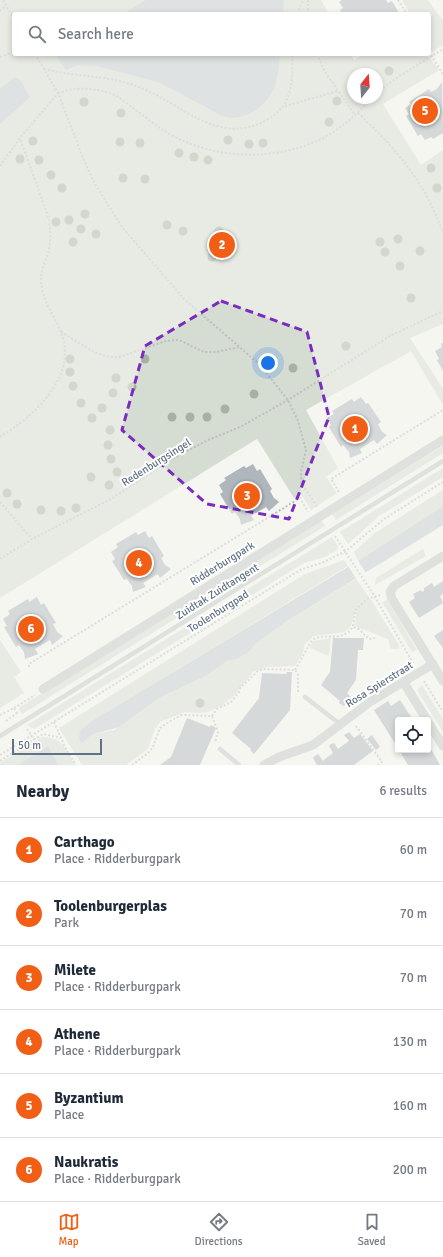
<!DOCTYPE html>
<meta charset="utf-8">
<style>
body{margin:0;font-family:Signika,sans-serif;background:#f6f6f7;color:#1f2937}
.controls{position:absolute;right:12px;bottom:12px;display:grid;overflow:hidden;border-radius:4px;box-shadow:0 2px 6px #0003}
.controls button{width:36px;height:36px;display:grid;place-items:center;padding:0;border:0;border-bottom:1px solid #e0e1e3;background:#fff;color:#1f2937;font:20px sans-serif}
.compass{position:absolute;left:347px;top:68px;width:36px;height:36px;border-radius:50%;background:#fff;box-shadow:0 2px 6px #0003;rotate:17deg}
.scale{position:absolute;left:12px;bottom:10px;width:90px;box-sizing:border-box;padding-left:4px;border:2px solid #627285;border-top:0;font-size:11px;line-height:14px;white-space:nowrap;color:#627285;-webkit-text-stroke:3px #fff;paint-order:stroke}
.you{position:absolute;left:268px;top:363px;width:14px;height:14px;margin:-10px;border:3px solid #fff;border-radius:50%;background:#1a73e8;box-shadow:0 0 0 6px #1a73e833}
.badge{display:grid;place-items:center;width:26px;height:26px;border-radius:50%;background:#f15e15;color:#fff;font-size:13px;font-weight:700}
.pin{position:absolute;translate:-50% -50%;border:2px solid #fff;box-shadow:0 1px 4px #0006}
.list{margin:0;padding:0;list-style:none}
h2{display:flex;justify-content:space-between;align-items:center;height:52px;margin:0;padding:0 16px;font-size:17px}
h2 small{font-size:13px;font-weight:400;color:#747a83}
.list li{display:grid;grid-template-columns:26px 1fr auto;gap:12px;align-items:center;box-sizing:border-box;height:64px;padding:0 16px;border-top:1px solid #e0e1e3}
.list b{display:block;font-size:15px;white-space:nowrap}
.list p{margin:0;font-size:13px;white-space:nowrap;color:#747a83}
.list em{font-size:13px;font-style:normal;color:#747a83}
.icon{flex:none;width:22px;height:22px;fill:none;stroke:currentColor;stroke-width:2;stroke-linecap:round;stroke-linejoin:round}
.map{position:relative;flex:none;width:443px;height:765px;overflow:hidden}
.search{position:absolute;background:#fff;box-shadow:0 2px 6px #0003;left:12px;right:12px;top:12px;height:44px;display:flex;align-items:center;gap:10px;box-sizing:border-box;padding:0 14px;border-radius:4px;color:#747a83;font-size:15px}
.sheet{height:436px;background:#fff}
nav{display:flex;justify-content:space-around;align-items:center;box-sizing:border-box;height:56px;border-top:1px solid #e0e1e3;background:#fff;font-size:11px;color:#747a83}
nav a{display:grid;justify-items:center;gap:2px}
nav .on{color:#f15e15}
.map>svg:first-child{display:block}
.green{fill:#d5ddd2;fill-rule:evenodd}
.water{fill:#c0cad0}
.pier{fill:#f5f5f1}
.building{fill:#afb6bc}
.lines{fill:none;stroke-linecap:round;stroke-linejoin:round}
.path{stroke:#bebfc2;stroke-width:2;stroke-dasharray:2 2;stroke-linecap:butt}
.lane{stroke:#c4c8cb;stroke-width:4.5}
.street{stroke:#c4c8cb;stroke-width:9}
.tree{fill:#a5b2a2}
.marked{fill:none;stroke:#7b2cbf;stroke-width:3;stroke-dasharray:8 5;stroke-linejoin:round}
.labels{text-anchor:middle;stroke-width:4;stroke-linejoin:round;paint-order:stroke}
.street-label{font-size:11px;fill:#627285;stroke:#fff}
</style>
<div class="map">
<svg width="443" height="765" viewBox="0 0 443 765">
<rect width="100%" height="100%" fill="#f5f5f1"/>
<g class="green">
<path d="M0,0H321L329,14H14V54H351L354,60L363,54H427L439,70L383,104L421,165L443,150V324L410,338L443,389V405L411,351L306,410L338,468L326,477L337,493L311,510L301,494L294,498L257,439L0,598ZM353,74H377V98H353Z"/>
<path d="M402,0H428L443,21V45L432,52L429,47V14H410Z"/>
<path d="M443,446V453L336,520L332,514Z"/>
<path d="M443,468V477L379,516L348,544L340,532Z"/>
<path d="M443,490V506L358,561L354,552L375,533Z"/>
<path d="M321,520L325,526L22,714L19,710L20,707Z"/>
<path d="M332,537L338,546L337,550L325,557L304,563L34,729L27,725Z"/>
<path d="M423,549L426,556L375,585L376,578Z"/>
<path d="M344,560L348,566L95,719L82,742L91,735L114,730L159,698L206,676L227,661L237,659L249,652L255,644L290,619L356,579L373,603L399,645V649H391L388,639L355,626L357,607L351,626L345,632L314,636L305,644L302,655L295,666L266,667L253,672L233,697L221,706L208,712L199,713L185,712L160,722L155,729L148,749L126,765H82L59,728L305,574Z"/>
<path d="M387,600L417,650L412,652L382,602Z"/>
<path d="M331,638L329,656L310,648L313,641Z"/>
<path d="M0,640L21,672L14,677L24,693L0,708Z"/>
<path d="M422,685L443,719V732L417,690Z"/>
<path d="M42,737C63,737 65,749 75,765H59L48,747L18,765H0V763Z"/>
</g>
<g class="water">
<path d="M146,0H284L283,14H123Z"/>
<path d="M58,54H280C278,77 276,98 254,111C244,117 236,119 225,117L158,82L97,66L78,65L66,70L57,57Z"/>
<path d="M15,77L20,80L30,97L0,124V89Z"/>
<path d="M443,506V525L290,619L255,644L249,652L237,659L227,661L206,676L159,698L119,727L91,735L82,743L79,737L81,730L95,719L358,561Z"/>
<path d="M48,746L59,765H18Z"/>
</g>
<path class="pier" d="M357,559L367,575L357,580L347,564Z"/>
<g class="building">
<path d="M342,0H386L388,3L392,1L399,13L343,14L340,10L343,8L339,2Z"/>
<path d="M442,82L443,133L433,139L431,137L425,140L421,134L418,136L406,116L409,114L405,108L411,104L409,102L429,89L431,92L437,89Z"/>
<path d="M443,343V371L437,360L439,359L435,351L442,347L441,344Z"/>
<path d="M361,397L366,404L368,403L381,422L378,424L382,432L387,435L377,444L374,440L360,449L362,453L350,458L349,452L343,445L341,447L329,427L331,425L327,418L334,414L332,411L352,399L354,402Z"/>
<path d="M253,464L257,471L260,469L272,489L270,491L274,498L279,502L269,511L266,507L251,516L254,520L241,525L240,519L235,512L232,514L220,494L223,492L219,485L226,480L224,478L244,466L246,468Z"/>
<path d="M145,531L149,538L152,536L164,556L161,558L165,565L171,569L160,578L158,574L143,583L146,587L133,592L132,586L127,579L124,580L112,561L115,559L111,552L118,547L116,544L136,532L138,535Z"/>
<path d="M443,581V594L440,596L443,603L419,618L409,602L415,598L413,594L421,590L422,592L424,591V588L432,583L434,587Z"/>
<path d="M37,597L41,605L44,603L56,623L53,624L57,632L63,636L52,645L50,640L35,649L38,654L25,659L24,652L19,645L16,647L4,627L7,626L3,619L10,614L8,611L28,599L29,602Z"/>
<path d="M443,630V648L434,636Z"/>
<path d="M333,638H364L363,650H358L356,680L347,693L351,697L344,706L339,703L340,701L321,685L330,672Z"/>
<path d="M287,672H292L290,710L254,754L250,750L251,749L232,733L259,698L262,673L286,674Z"/>
<path d="M400,700L413,720H398V748L374,710L388,701L391,706Z"/>
<path d="M187,718L210,727L211,725L216,728L200,765H160L171,757Z"/>
<path d="M349,732L354,738L360,734L373,751L354,765H317L313,758L315,756L318,754L323,761L325,759L333,753L329,746L331,744L334,743L338,749L349,741L344,735Z"/>
<path d="M372,735L380,747L376,750L367,739Z"/>
<path d="M428,744L440,765H408L399,750H428Z"/>
</g>
<g class="lines">
<g class="path">
<path d="M3,0L14,19"/>
<path d="M308,0V14"/>
<path d="M398,0L407,14"/>
<path d="M0,11L6,5"/>
<path d="M297,14L303,0"/>
<path d="M429,52L443,74"/>
<path d="M35,54L58,93L83,158L95,184L122,227L184,299L259,364L288,400L298,421L306,450L301,472V482L317,507"/>
<path d="M317,54L325,72L355,115"/>
<path d="M0,57L14,52"/>
<path d="M44,69C75,77 107,75 136,86C180,101 217,148 267,120C293,106 293,80 292,54"/>
<path d="M58,93C78,86 96,88 115,95C138,110 160,132 186,142C229,160 281,159 323,138C342,128 358,113 372,98"/>
<path d="M377,93L398,77L443,49"/>
<path d="M285,106L338,91"/>
<path d="M358,113C397,150 424,180 443,233"/>
<path d="M0,166L20,138L58,93"/>
<path d="M61,332C79,342 98,359 119,357L166,341L179,340L204,352H216L240,347"/>
<path d="M0,437C33,417 79,376 61,332C54,315 42,300 41,281C40,270 47,260 49,249C51,239 50,229 49,219L20,138"/>
<path d="M339,492L331,479L443,410"/>
<path d="M0,502L32,539"/>
<path d="M335,536L375,597L413,663"/>
<path d="M0,559L32,539L111,499L172,459L208,440L240,427L288,400L390,336L443,311"/>
<path d="M353,626L356,609L367,599L380,595"/>
<path d="M29,667V664L300,498L308,512"/>
<path d="M295,670L312,640C327,631 340,644 353,627L359,629L369,639L375,638"/>
<path d="M424,681L443,712"/>
<path d="M14,708L35,695"/>
<path d="M0,715L14,708L18,715"/>
<path d="M212,716L217,709L231,702L239,692L240,688L258,671L263,669L295,670L298,674V692"/>
<path d="M6,721L17,713"/>
<path d="M54,722L66,749L76,765"/>
<path d="M356,726L382,762L378,765"/>
<path d="M27,729L34,740"/>
<path d="M0,755L300,570L324,562L346,551L384,519L443,482"/>
<path d="M0,761L43,734L61,738"/>
<path d="M132,765L148,753L153,747L160,728L172,720L182,715L212,716L218,732L215,743"/>
</g>
<g class="lane">
<path d="M305,697L340,724"/>
<path d="M0,736L443,461"/>
<path d="M220,749L239,765"/>
</g>
<g class="street">
<path d="M443,556L394,586L390,592L392,599L443,681"/>
<path d="M404,683L427,720"/>
<path d="M43,689L443,440"/>
<path d="M428,722L443,746"/>
<path d="M264,765L279,757L313,745L370,702L433,664"/>
</g>
</g>
<g class="tree">
<circle cx="389" cy="71" r="4.5"/>
<circle cx="337" cy="101" r="4.5"/>
<circle cx="84" cy="102" r="4.5"/>
<circle cx="121" cy="113" r="4.5"/>
<circle cx="329" cy="122" r="4.5"/>
<circle cx="228" cy="140" r="4.5"/>
<circle cx="33" cy="141" r="4.5"/>
<circle cx="120" cy="142" r="4.5"/>
<circle cx="140" cy="143" r="4.5"/>
<circle cx="263" cy="143" r="4.5"/>
<circle cx="249" cy="144" r="4.5"/>
<circle cx="179" cy="153" r="4.5"/>
<circle cx="194" cy="157" r="4.5"/>
<circle cx="20" cy="159" r="4.5"/>
<circle cx="39" cy="160" r="4.5"/>
<circle cx="208" cy="160" r="4.5"/>
<circle cx="431" cy="168" r="4.5"/>
<circle cx="51" cy="175" r="4.5"/>
<circle cx="123" cy="178" r="4.5"/>
<circle cx="145" cy="179" r="4.5"/>
<circle cx="62" cy="188" r="4.5"/>
<circle cx="437" cy="188" r="4.5"/>
<circle cx="85" cy="214" r="4.5"/>
<circle cx="69" cy="220" r="4.5"/>
<circle cx="56" cy="222" r="4.5"/>
<circle cx="167" cy="225" r="4.5"/>
<circle cx="81" cy="229" r="4.5"/>
<circle cx="183" cy="231" r="4.5"/>
<circle cx="219" cy="231" r="4.5"/>
<circle cx="96" cy="234" r="4.5"/>
<circle cx="398" cy="239" r="4.5"/>
<circle cx="73" cy="242" r="4.5"/>
<circle cx="380" cy="242" r="4.5"/>
<circle cx="420" cy="251" r="4.5"/>
<circle cx="385" cy="252" r="4.5"/>
<circle cx="212" cy="257" r="4.5"/>
<circle cx="400" cy="266" r="4.5"/>
<circle cx="411" cy="298" r="4.5"/>
<circle cx="346" cy="346" r="4.5"/>
<circle cx="70" cy="359" r="4.5"/>
<circle cx="145" cy="359" r="4.5"/>
<circle cx="293" cy="368" r="4.5"/>
<circle cx="70" cy="372" r="4.5"/>
<circle cx="116" cy="378" r="4.5"/>
<circle cx="73" cy="386" r="4.5"/>
<circle cx="132" cy="387" r="4.5"/>
<circle cx="113" cy="393" r="4.5"/>
<circle cx="254" cy="394" r="4.5"/>
<circle cx="81" cy="403" r="4.5"/>
<circle cx="102" cy="408" r="4.5"/>
<circle cx="225" cy="409" r="4.5"/>
<circle cx="172" cy="417" r="4.5"/>
<circle cx="190" cy="417" r="4.5"/>
<circle cx="207" cy="417" r="4.5"/>
<circle cx="92" cy="418" r="4.5"/>
<circle cx="110" cy="430" r="4.5"/>
<circle cx="108" cy="445" r="4.5"/>
<circle cx="111" cy="459" r="4.5"/>
<circle cx="117" cy="472" r="4.5"/>
<circle cx="91" cy="477" r="4.5"/>
<circle cx="109" cy="485" r="4.5"/>
<circle cx="7" cy="493" r="4.5"/>
<circle cx="17" cy="504" r="4.5"/>
<circle cx="76" cy="508" r="4.5"/>
<circle cx="41" cy="510" r="4.5"/>
<circle cx="61" cy="511" r="4.5"/>
<circle cx="200" cy="703" r="4.5"/>
</g>
<path d="M0 0H443V765H0ZM221,301L307,332L329,417L289,519L207,504L122,430L145,346Z" fill="#f5f5f1" fill-opacity=".55" fill-rule="evenodd"/>
<path class="marked" d="M221,301L307,332L329,417L289,519L207,504L122,430L145,346Z"/>
<g class="labels">
<g class="street-label">
<text transform="translate(156 462) rotate(-32)" y="4">Redenburgsingel</text>
<text transform="translate(222 563) rotate(-32)" y="4">Ridderburgpark</text>
<text transform="translate(217 591) rotate(-32)" y="4">Zuidtak Zuidtangent</text>
<text transform="translate(218 611) rotate(-32)" y="4">Toolenburgpad</text>
<text transform="translate(379 684) rotate(-32)" y="4">Rosa Spierstraat</text>
</g>
</g>
</svg>
<div class="controls">
<button><svg class="icon" aria-label="locate" viewBox="0 0 24 24"><circle cx="12" cy="12" r="6"/><path d="M12 2v4M12 18v4M2 12h4M18 12h4"/></svg></button>
</div>
<svg class="compass" viewBox="-18 -18 36 36"><path d="M0-13l5 13h-10z" fill="#e53935"/><path d="M0 13l5-13h-10z" fill="#747a83"/></svg>
<div class="scale">50 m</div>
<div class="you"></div>
<div class="pin badge" style="left:355px;top:429px">1</div>
<div class="pin badge" style="left:222px;top:245px">2</div>
<div class="pin badge" style="left:247px;top:496px">3</div>
<div class="pin badge" style="left:139px;top:563px">4</div>
<div class="pin badge" style="left:425px;top:111px">5</div>
<div class="pin badge" style="left:31px;top:629px">6</div>
<div class="search"><svg class="icon" aria-label="search" viewBox="0 0 24 24"><circle cx="10" cy="10" r="6"/><path d="M15 15l6 6"/></svg>Search here</div>
</div>
<section class="sheet">
<h2>Nearby<small>6 results</small></h2>
<ul class="list">
<li><span class="badge">1</span><div><b>Carthago</b><p>Place · Ridderburgpark</p></div><em>60 m</em></li>
<li><span class="badge">2</span><div><b>Toolenburgerplas</b><p>Park</p></div><em>70 m</em></li>
<li><span class="badge">3</span><div><b>Milete</b><p>Place · Ridderburgpark</p></div><em>70 m</em></li>
<li><span class="badge">4</span><div><b>Athene</b><p>Place · Ridderburgpark</p></div><em>130 m</em></li>
<li><span class="badge">5</span><div><b>Byzantium</b><p>Place</p></div><em>160 m</em></li>
<li><span class="badge">6</span><div><b>Naukratis</b><p>Place · Ridderburgpark</p></div><em>200 m</em></li>
</ul>
</section>
<nav>
<a class="on"><svg class="icon" aria-label="map" viewBox="0 0 24 24"><path d="M3 6l6-2 6 2 6-2v14l-6 2-6-2-6 2zM9 4v14M15 6v14"/></svg>Map</a>
<a><svg class="icon" aria-label="directions" viewBox="0 0 24 24"><path d="M12 3l9 9-9 9-9-9zM9 14v-3h6M13 9l2 2-2 2"/></svg>Directions</a>
<a><svg class="icon" aria-label="saved" viewBox="0 0 24 24"><path d="M7 4h10v16l-5-4-5 4z"/></svg>Saved</a>
</nav>
